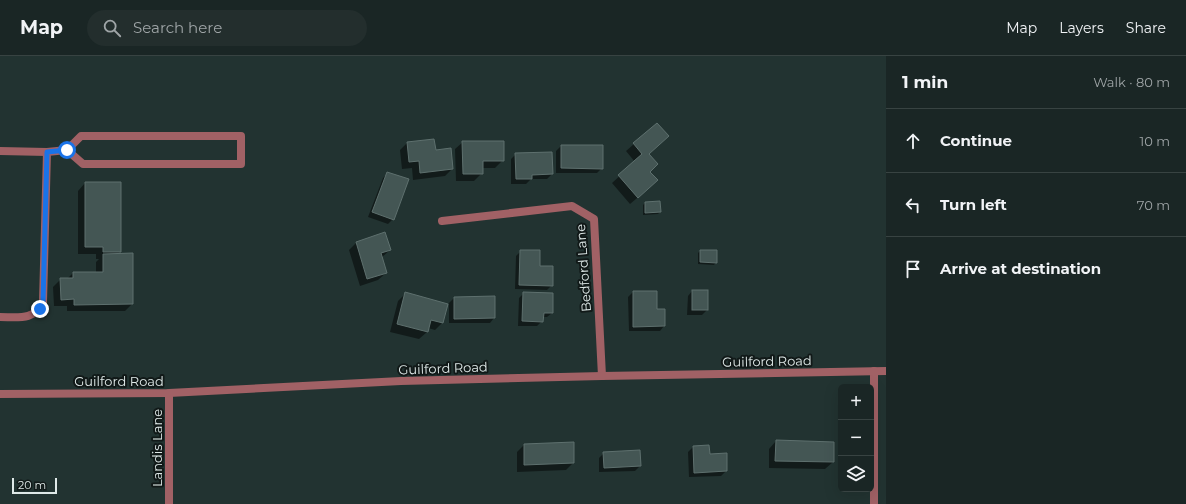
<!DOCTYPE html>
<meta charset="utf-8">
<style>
body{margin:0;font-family:Montserrat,sans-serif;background:#232e2d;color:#f1f3f6}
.controls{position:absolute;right:12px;bottom:12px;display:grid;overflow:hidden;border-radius:6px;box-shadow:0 4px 16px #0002}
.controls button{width:36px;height:36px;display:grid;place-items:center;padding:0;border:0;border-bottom:1px solid #384342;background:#1a2625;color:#f1f3f6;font:20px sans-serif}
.scale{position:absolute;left:12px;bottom:10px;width:45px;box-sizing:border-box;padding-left:4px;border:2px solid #dfe9e8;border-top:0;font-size:11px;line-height:14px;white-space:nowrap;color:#dfe9e8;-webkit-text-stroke:3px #111918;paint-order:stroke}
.stop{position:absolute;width:12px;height:12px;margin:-9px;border:3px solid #1a73e8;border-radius:50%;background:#fff}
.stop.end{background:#1a73e8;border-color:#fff;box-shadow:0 1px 4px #0008}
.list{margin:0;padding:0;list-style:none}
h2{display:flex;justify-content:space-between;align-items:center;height:52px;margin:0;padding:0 16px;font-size:17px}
h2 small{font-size:13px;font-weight:400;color:#9fa5a7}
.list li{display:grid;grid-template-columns:26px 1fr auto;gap:12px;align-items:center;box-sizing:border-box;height:64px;padding:0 16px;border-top:1px solid #384342}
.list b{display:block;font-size:15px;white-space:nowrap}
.list em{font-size:13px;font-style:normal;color:#9fa5a7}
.icon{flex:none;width:22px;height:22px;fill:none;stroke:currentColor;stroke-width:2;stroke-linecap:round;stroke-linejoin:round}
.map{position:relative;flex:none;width:886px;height:448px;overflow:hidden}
header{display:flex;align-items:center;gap:24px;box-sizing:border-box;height:56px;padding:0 20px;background:#1a2625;border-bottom:1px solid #384342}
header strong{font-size:19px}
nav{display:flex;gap:22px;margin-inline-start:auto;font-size:14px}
.search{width:280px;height:36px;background:#232e2d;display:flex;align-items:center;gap:10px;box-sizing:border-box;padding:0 14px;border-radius:22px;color:#9fa5a7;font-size:15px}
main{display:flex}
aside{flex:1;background:#1a2625}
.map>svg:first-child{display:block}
.shadow{fill:#0007}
.building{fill:#445654;stroke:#5e706e}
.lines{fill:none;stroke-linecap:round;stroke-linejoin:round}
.service{stroke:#a16165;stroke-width:8}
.minor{stroke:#a16165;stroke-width:8}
.tertiary{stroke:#a16165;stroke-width:8}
.route{stroke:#1a73e8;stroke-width:5}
.labels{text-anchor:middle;stroke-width:4;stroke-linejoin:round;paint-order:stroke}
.street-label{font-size:13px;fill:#dfe9e8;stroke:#111918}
</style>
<header>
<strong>Map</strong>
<div class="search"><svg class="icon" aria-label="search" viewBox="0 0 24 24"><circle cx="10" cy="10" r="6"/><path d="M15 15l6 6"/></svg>Search here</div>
<nav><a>Map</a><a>Layers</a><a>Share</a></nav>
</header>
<main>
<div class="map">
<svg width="886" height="448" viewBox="0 0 886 448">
<rect width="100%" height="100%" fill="#223331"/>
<g class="shadow">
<path d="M657,68L668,80L648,99L649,132L630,148L612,127L635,106L626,95Z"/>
<path d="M463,86L503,104L495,112H482V117L474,125H456L455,93Z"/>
<path d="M407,87L435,95L452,113L445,120L413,124L412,112L402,113L400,94Z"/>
<path d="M561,90L602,112L597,117H556V95Z"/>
<path d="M516,98L552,118L547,123H531L526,128H511V103Z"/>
<path d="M388,117L393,163L388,168L368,161L383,122Z"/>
<path d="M85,127L120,196L117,198L132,248L125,255H67V250H54L53,231L61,223H67L73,217H96V206L99,203H96V198H78V135Z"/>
<path d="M645,147L660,156L658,158L643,159V149Z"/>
<path d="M385,178L390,194L381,202L386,217L378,224L360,230L349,194L356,187Z"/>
<path d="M521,195L539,211L552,229L547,234L515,233L516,200Z"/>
<path d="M700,195L716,206L714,209L698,208V197Z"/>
<path d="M692,235H707V254L702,259H687L688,240Z"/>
<path d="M633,236L656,254L664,270L660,275H629L628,241Z"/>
<path d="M406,237L447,248L442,267L435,274L428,272L427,276L419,283L390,276L398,245Z"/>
<path d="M524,237L552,257L547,261H542V265L537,270H518L519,242Z"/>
<path d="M494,241V262L490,267H449V247L454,242Z"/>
<path d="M776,385L833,406L825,413L769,412V393Z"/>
<path d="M524,389L573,407L566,414L517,416V396Z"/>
<path d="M693,391H708L709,399L726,415L721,420L689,421L688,396Z"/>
<path d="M604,397L640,410L635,415L599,416V402Z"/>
</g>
<g class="building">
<path d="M657,67L669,80L649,98L658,108L650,116L658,124L638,142L618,119L642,98L633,87Z"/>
<path d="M434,83L436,94L451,92L453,113L420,117L419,105L409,106L407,86Z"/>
<path d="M462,85H504V105H483V118H463Z"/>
<path d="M561,89H603V113L561,112Z"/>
<path d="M552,96L553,118L532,119V123H516L515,97Z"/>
<path d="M387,116L409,123L394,164L372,156Z"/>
<path d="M85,126H121V196H103V191H85Z"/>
<path d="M660,145L661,156L645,157V146Z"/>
<path d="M385,176L391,194L381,197L387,217L367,223L356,186Z"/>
<path d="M520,194H540V210H553V230L519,229Z"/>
<path d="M700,194H717V207L700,206Z"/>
<path d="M133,197V248L74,249V243L61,244L60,222H73V216H103V198Z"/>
<rect x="692" y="234" width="16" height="20"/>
<path d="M633,235H657V253H665V270L633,271Z"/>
<path d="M405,236L448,248L443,267L431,264L428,276L397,268Z"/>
<path d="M523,236L553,237V257H544L543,266L522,265Z"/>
<path d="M495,240V262L454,263V241Z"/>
<path d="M776,384L834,386V406L775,405Z"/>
<path d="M574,386V407L524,409V388Z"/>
<path d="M709,389L710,398L727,397V415L694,417L693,390Z"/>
<path d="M640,394L641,410L604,412L603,396Z"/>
</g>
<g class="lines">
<g class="service">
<path d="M0,95L47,96"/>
<path d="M0,261C17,261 35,265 43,246L47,96L67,94L81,80H241V108H83L67,94"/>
</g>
<g class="minor">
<path d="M442,165L572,150L594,163L602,320"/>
<path d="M169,337V448"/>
<path d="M874,448V315"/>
</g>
<path class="tertiary" d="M0,338L169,337L401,325L602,320L886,315"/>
</g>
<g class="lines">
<path class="route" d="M40,253L43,246L47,96L67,94"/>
</g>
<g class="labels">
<g class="street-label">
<text transform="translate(583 212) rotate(-94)" y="5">Bedford Lane</text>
<text transform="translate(767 305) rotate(-1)" y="5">Guilford Road</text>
<text transform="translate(443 312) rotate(-2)" y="5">Guilford Road</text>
<text x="119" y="330">Guilford Road</text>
<text transform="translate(157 392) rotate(-90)" y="5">Landis Lane</text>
</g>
</g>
</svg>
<div class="controls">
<button>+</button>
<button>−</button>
<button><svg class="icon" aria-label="layers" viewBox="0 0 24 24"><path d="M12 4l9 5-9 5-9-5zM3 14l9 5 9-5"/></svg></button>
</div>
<div class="scale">20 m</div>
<div class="stop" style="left:67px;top:94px"></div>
<div class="stop end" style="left:40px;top:253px"></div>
</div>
<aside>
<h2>1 min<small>Walk · 80 m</small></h2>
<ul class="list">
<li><svg class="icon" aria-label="ahead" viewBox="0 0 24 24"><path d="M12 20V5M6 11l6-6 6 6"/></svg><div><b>Continue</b></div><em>10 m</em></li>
<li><svg class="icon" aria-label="left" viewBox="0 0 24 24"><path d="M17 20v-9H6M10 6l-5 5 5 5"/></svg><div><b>Turn left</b></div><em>70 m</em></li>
<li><svg class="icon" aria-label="arrive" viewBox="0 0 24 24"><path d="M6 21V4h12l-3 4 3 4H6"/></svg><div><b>Arrive at destination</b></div></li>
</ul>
</aside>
</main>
